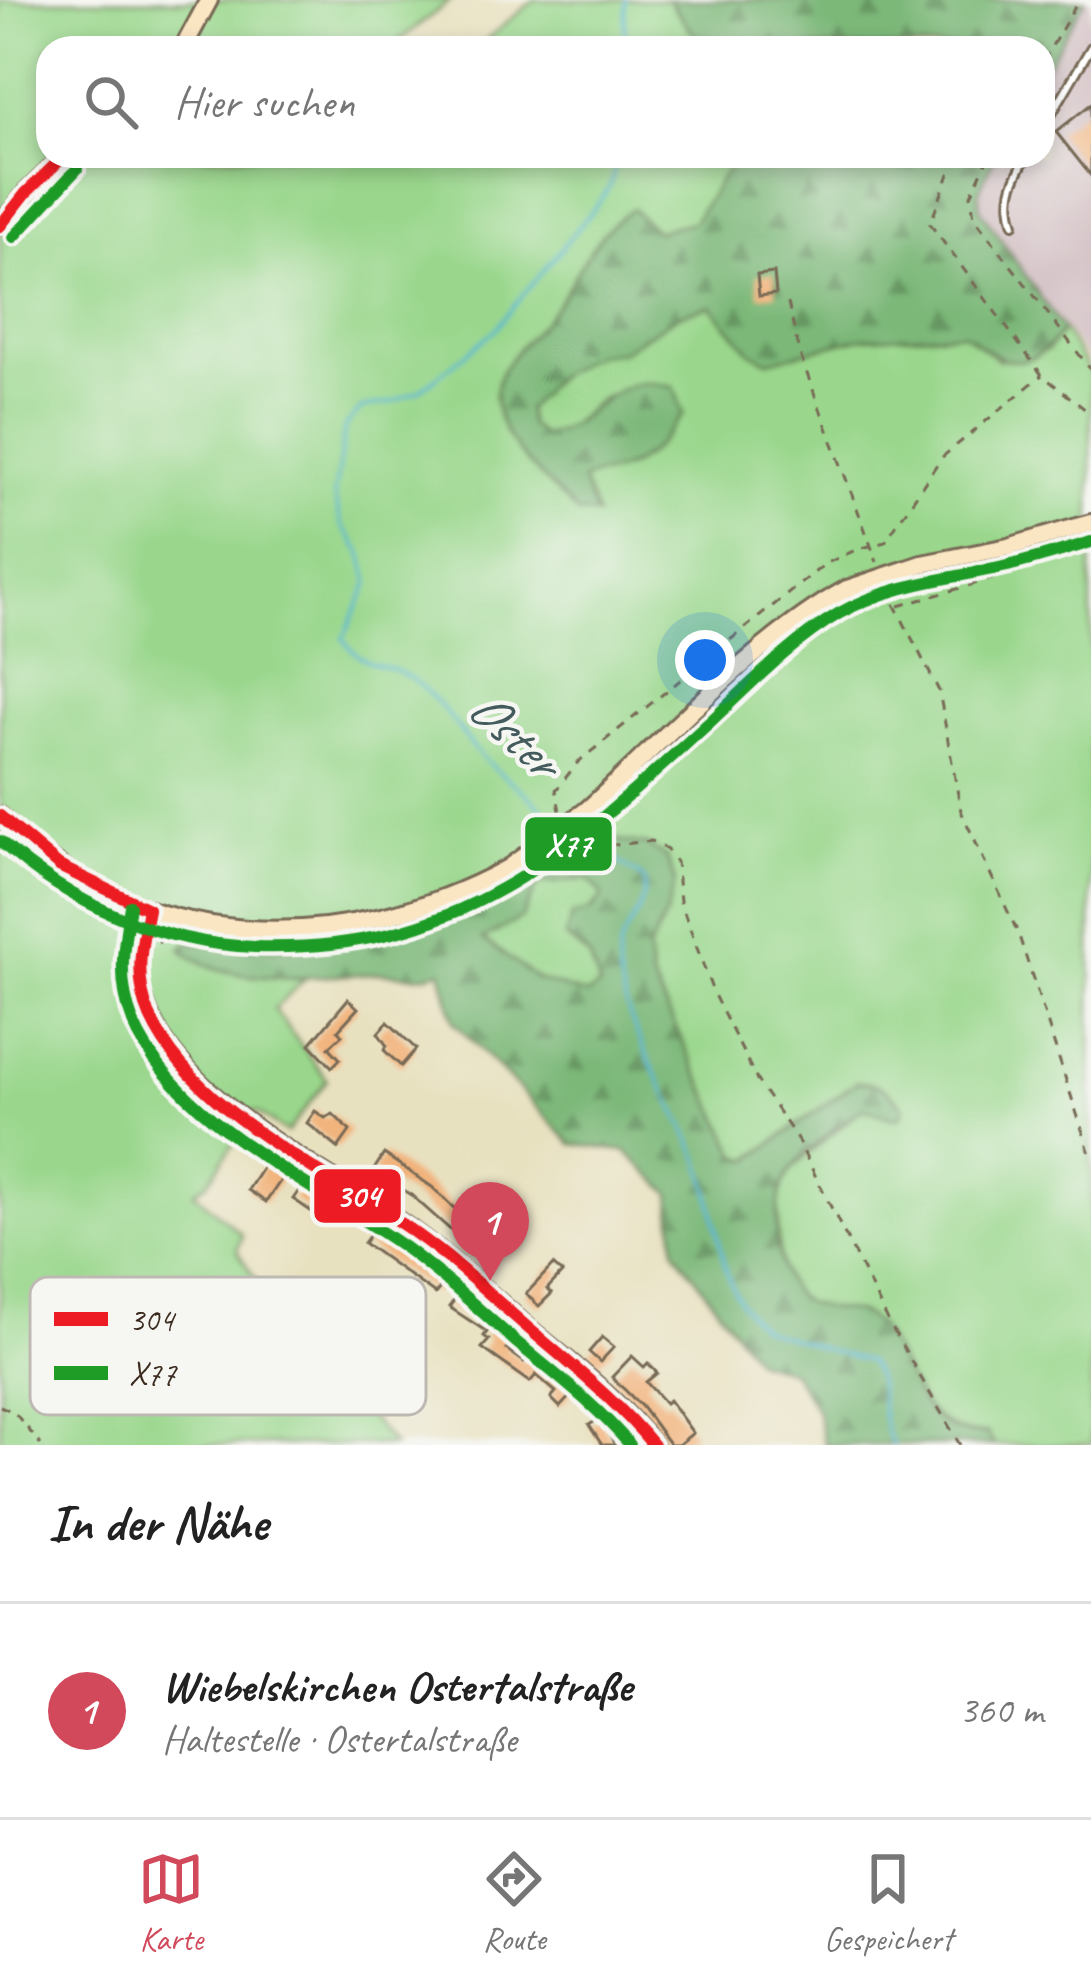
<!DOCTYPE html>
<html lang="de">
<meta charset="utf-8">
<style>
body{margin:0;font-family:Caveat,sans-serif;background:#f2f2f2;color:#222}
.you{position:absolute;left:705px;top:660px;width:42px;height:42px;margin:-30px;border:9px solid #fff;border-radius:50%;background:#1a73e8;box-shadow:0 0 0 18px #1a73e833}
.badge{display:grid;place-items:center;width:78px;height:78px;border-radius:50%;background:#d1495b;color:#fff;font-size:39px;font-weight:700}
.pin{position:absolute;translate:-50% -99px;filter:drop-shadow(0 3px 6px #0008)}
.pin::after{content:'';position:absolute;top:63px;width:42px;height:36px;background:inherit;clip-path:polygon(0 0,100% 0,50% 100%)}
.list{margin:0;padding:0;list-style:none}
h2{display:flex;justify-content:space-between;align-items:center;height:156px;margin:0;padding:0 48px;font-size:51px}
h2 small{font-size:39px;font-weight:400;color:#767676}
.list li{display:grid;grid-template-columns:78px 1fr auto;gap:36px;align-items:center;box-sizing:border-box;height:216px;padding:0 48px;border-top:3px solid #e0e0e0}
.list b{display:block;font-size:45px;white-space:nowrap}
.list p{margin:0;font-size:39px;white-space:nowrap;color:#767676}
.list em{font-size:39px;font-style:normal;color:#767676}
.icon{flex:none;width:66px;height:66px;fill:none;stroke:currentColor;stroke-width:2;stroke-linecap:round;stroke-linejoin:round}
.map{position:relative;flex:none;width:1091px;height:1445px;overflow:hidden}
.search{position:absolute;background:#fff;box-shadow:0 6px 18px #0003;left:36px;right:36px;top:36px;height:132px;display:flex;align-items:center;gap:30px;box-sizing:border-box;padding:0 42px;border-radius:36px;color:#767676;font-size:45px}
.sheet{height:372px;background:#fff}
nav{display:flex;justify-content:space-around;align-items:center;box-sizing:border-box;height:168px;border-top:3px solid #e0e0e0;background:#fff;font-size:33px;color:#767676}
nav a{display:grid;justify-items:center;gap:6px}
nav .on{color:#d1495b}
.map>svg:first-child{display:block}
.industrial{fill:#d2bec2}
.green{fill:#9ad78c;stroke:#6a8055;stroke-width:3}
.forest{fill:url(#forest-firs);stroke:#5b714b;stroke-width:3;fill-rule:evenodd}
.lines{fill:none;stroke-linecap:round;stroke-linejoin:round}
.stream{stroke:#55b5d3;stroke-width:3}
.building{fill:#f2b47d}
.lane-casing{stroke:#786a57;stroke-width:12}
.secondary-casing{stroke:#786a57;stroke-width:22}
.path{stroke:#786a57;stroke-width:3;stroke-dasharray:9 9;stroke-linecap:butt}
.lane{stroke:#fff;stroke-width:6}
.secondary{stroke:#fbe6c4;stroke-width:16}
.secondary-bridge-casing{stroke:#786a57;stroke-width:22;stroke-linecap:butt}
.secondary-bridge{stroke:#fbe6c4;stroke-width:16}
.bus-1-casing{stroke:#f6f6f2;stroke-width:21}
.bus-2-casing{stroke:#f6f6f2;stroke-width:21}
.bus-1{stroke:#ed1c24;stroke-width:12}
.bus-2{stroke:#1e9c26;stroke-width:12}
.labels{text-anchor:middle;stroke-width:9;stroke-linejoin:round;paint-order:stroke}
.water-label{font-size:54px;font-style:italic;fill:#445b5d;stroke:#f6f6f2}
.key{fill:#f6f6f2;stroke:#beb9b2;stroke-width:3}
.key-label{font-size:33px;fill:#3b2a1e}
.line-badge{stroke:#f6f6f2;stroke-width:4.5}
.badge-label{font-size:33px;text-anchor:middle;font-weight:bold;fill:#fff}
</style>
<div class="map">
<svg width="1091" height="1445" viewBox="0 0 1091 1445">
<defs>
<pattern id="forest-firs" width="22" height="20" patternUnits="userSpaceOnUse" patternTransform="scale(3)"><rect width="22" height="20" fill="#7bb878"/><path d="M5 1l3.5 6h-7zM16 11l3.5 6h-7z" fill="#669662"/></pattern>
</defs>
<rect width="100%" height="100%" fill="#f6f6f2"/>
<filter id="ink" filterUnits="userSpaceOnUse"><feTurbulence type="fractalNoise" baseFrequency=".00833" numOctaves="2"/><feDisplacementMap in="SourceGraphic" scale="24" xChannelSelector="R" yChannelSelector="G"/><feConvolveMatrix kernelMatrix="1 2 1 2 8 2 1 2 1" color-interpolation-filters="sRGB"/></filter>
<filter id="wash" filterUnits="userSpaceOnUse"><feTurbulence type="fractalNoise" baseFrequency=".004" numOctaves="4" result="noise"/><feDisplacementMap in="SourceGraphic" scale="48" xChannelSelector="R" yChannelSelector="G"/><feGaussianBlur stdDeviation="2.7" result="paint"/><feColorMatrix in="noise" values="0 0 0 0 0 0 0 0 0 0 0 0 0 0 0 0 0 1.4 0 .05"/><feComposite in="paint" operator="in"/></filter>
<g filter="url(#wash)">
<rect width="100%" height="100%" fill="#e8e1c0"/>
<path class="industrial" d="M1085,0H1091V364L988,225L980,209L979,190L995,156H1043V71Z"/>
<g class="green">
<path d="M0,0H451L390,48H48V156H736L693,222L656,231L555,308L503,370L494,398L578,513L596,514L582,481L600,471L645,383L602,398L561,433L542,435L529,425L526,409L557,376L597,353L620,352L680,314L711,306L751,352L768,361L860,338L964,333L998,360L1048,350L1063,330L1091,374V1445H994L987,1433C926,1440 902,1368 875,1323L803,1302L784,1283L778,1242L779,1197L789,1171L861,1109L874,1108L857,1082L749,1160L738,1156L651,977L648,950L667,912L647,845L619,841L596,819C470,919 359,965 196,943L244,974L304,980L274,1009L327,1080L287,1133L255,1111L208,1182L194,1192L242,1235L237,1251L260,1286L393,1445H0Z"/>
<path d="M534,0H668L692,32L719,48H476Z"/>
<path d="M588,879L604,895L565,937L589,956L600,987L587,995L538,980L482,939L522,918L538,884Z"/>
</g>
<g class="forest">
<path d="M668,0H1085L1043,71V48H719L692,32Z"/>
<path d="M736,156H995L979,190L980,209L1063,330C1027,377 1003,364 964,333L860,338L768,361L751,352L711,306L680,314L620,352L597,354L557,376L527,409L529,425L542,435C581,432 602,386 645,383C653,382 665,386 674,387L683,414C665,437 648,461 618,471C603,476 600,471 582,481L596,515L577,513C544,476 470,423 504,368C519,344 542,326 558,303C580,269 596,230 632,209L656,231L693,222Z"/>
<path d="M596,819L619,841L647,845L667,858L675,881L667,912L648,950L651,977L738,1156L750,1160L856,1082C880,1081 890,1091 904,1108L900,1117C886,1120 876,1108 861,1109C838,1127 809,1147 791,1170C770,1196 772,1279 800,1299C823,1315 857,1302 877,1325C911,1367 919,1441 987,1433L994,1445H825L816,1409L792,1371L756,1360L675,1250L671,1194L626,1151L572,1144L454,1022L441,970C419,981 400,972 376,973C318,976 229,990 181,949L186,943C216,941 247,950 278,949C403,947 501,896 596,819ZM588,879L603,895L593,910L572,915L565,937L589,956L600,986L587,995L538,980L483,939L522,918L538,884Z"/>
</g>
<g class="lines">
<g class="stream">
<path d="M624,48L626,0"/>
<path d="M555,826C536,794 505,782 481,756C460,733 433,690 405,675C375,658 371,673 343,639L369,583L362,553L342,526L334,496L345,426L362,408L393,402L419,391L492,333L600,201L610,186L618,156"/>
<path d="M563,839L575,853L614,859L644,879C650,913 616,930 618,964C621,1025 675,1102 699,1158C721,1212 713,1289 763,1328C767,1332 857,1359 867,1361C888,1387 875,1420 893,1445"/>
</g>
</g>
<g id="blocks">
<g class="building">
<path d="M1091,104V176L1056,132Z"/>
<path d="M774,273L776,294L759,296L757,275Z"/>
<path d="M348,999L358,1008L338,1030L342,1035L329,1047L340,1059L332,1067L310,1044Z"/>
<path d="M388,1022L416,1049L401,1066L384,1050L387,1046L378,1033Z"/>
<path d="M315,1111L325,1118L333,1114L350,1131L338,1148L307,1123Z"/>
<path d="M384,1154L432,1187L483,1236L472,1249L411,1195L373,1171Z"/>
<path d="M266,1162L285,1174L266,1202L248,1190Z"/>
<path d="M305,1182L332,1201L321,1218L293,1199Z"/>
<path d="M375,1228L448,1278L435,1294L364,1243Z"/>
<path d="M553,1265L562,1273L547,1289L552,1293L539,1306L526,1294Z"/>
<path d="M463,1289L494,1315L491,1318L515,1338L506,1349L524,1362L533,1352L559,1375L556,1379L572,1394L560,1407L551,1398L556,1392L536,1375L530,1382L482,1348L489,1340L484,1336L487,1332L449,1307Z"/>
<path d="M602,1337L614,1347L600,1362L589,1352Z"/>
<path d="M632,1356L644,1367L648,1363L657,1373L646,1382L665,1403L669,1400L693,1433L678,1445H670L642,1407L612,1377Z"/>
<path d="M599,1419L614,1443L628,1435L636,1445H602L589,1425Z"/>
</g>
</g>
</g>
<g filter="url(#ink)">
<use href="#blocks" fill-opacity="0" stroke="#786a57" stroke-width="3"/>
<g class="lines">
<g class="lane-casing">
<g id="lane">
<path d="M1043,129L1091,47"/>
<path d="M1014,224C1005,196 1013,181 1027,156"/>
</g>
</g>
<g class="secondary-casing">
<g id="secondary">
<path d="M183,48L209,0"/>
<path d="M0,226L26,193L64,156"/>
<path d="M922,564L1008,547L1091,523"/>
<path d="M587,810C664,740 757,638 847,589"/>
<path d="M0,816C139,957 342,958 508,868"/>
<path d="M148,909C87,1066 314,1158 414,1232C453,1260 490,1294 526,1326C570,1363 618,1399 653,1445"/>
</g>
</g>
<g class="path">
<path d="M1043,61L1079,0"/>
<path d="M956,156L930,224L1042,375L1091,414"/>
<path d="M989,156L971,195L974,217L1091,370"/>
<path d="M788,303L799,352L877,562"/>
<path d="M886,588L939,691L961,811L1018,933L1091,1157"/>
<path d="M895,597L916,590L914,580"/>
<path d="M899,606L1091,550"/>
<path d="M560,811L556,790L578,762L825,564L858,549L885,542L941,458L1042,375"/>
<path d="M577,832L602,846L652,841L667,850L676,862L680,901L714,995L758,1082L796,1137L888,1321L960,1445"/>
<path d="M158,943L166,936L182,934"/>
<path d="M0,1406L14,1412L41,1445"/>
</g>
<use href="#lane" class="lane"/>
<use href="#secondary" class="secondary"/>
<g class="secondary-bridge-casing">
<g id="secondary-bridge">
<path d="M847,589L922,564"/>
<path d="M508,868L587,810"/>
</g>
</g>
<use href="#secondary-bridge" class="secondary-bridge"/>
<g class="bus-1-casing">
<g id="bus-1">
<path d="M0,226L26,193L64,156"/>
<path d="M0,816L59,866L148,909"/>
<path d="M148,909C141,946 134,980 150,1016C194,1114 331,1173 415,1233C455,1261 490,1295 527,1327C571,1365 616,1400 653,1445"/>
</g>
</g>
<g class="bus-2-casing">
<g id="bus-2">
<path d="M14,237L77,169"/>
<path d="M0,841C69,904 161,944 255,947C464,953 568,852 712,720C752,683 791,642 838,614C888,585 947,579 1003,567C1033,560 1062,551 1091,542"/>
<path d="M130,906C123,946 117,982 133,1022C174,1121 320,1187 404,1247C443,1275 478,1309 515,1341C555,1374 596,1405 630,1445"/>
</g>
</g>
<use href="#bus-1" class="bus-1"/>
<use href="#bus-2" class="bus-2"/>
</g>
</g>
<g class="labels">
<g class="water-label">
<text transform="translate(515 732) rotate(43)" y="19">Oster</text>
</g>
</g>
<rect x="30" y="1277" width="396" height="138" rx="18" class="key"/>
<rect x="54" y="1312" width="54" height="14" fill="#ed1c24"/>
<rect x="54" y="1366" width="54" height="14" fill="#1e9c26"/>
<g class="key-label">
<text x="129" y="1331">304</text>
<text x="129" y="1385">X77</text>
</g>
<g class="line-badge">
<rect x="523" y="815" width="91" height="58" rx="12" fill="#1e9c26"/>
<rect x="312" y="1167" width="91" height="58" rx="12" fill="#ed1c24"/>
</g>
<g class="badge-label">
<text x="568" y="856">X77</text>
<text x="358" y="1207">304</text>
</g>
</svg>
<div class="you"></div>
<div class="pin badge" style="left:490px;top:1281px">1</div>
<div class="search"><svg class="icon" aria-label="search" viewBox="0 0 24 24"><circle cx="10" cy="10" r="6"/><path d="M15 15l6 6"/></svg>Hier suchen</div>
</div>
<section class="sheet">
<h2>In der Nähe<small></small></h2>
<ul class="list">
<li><span class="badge">1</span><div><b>Wiebelskirchen Ostertalstraße</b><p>Haltestelle · Ostertalstraße</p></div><em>360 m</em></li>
</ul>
</section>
<nav>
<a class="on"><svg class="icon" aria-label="map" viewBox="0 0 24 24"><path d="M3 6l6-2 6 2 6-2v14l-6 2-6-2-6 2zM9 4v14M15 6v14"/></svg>Karte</a>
<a><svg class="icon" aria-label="directions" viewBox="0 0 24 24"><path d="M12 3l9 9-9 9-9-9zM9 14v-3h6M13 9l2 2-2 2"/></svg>Route</a>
<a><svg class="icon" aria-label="saved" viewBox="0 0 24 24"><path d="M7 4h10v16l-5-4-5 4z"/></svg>Gespeichert</a>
</nav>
